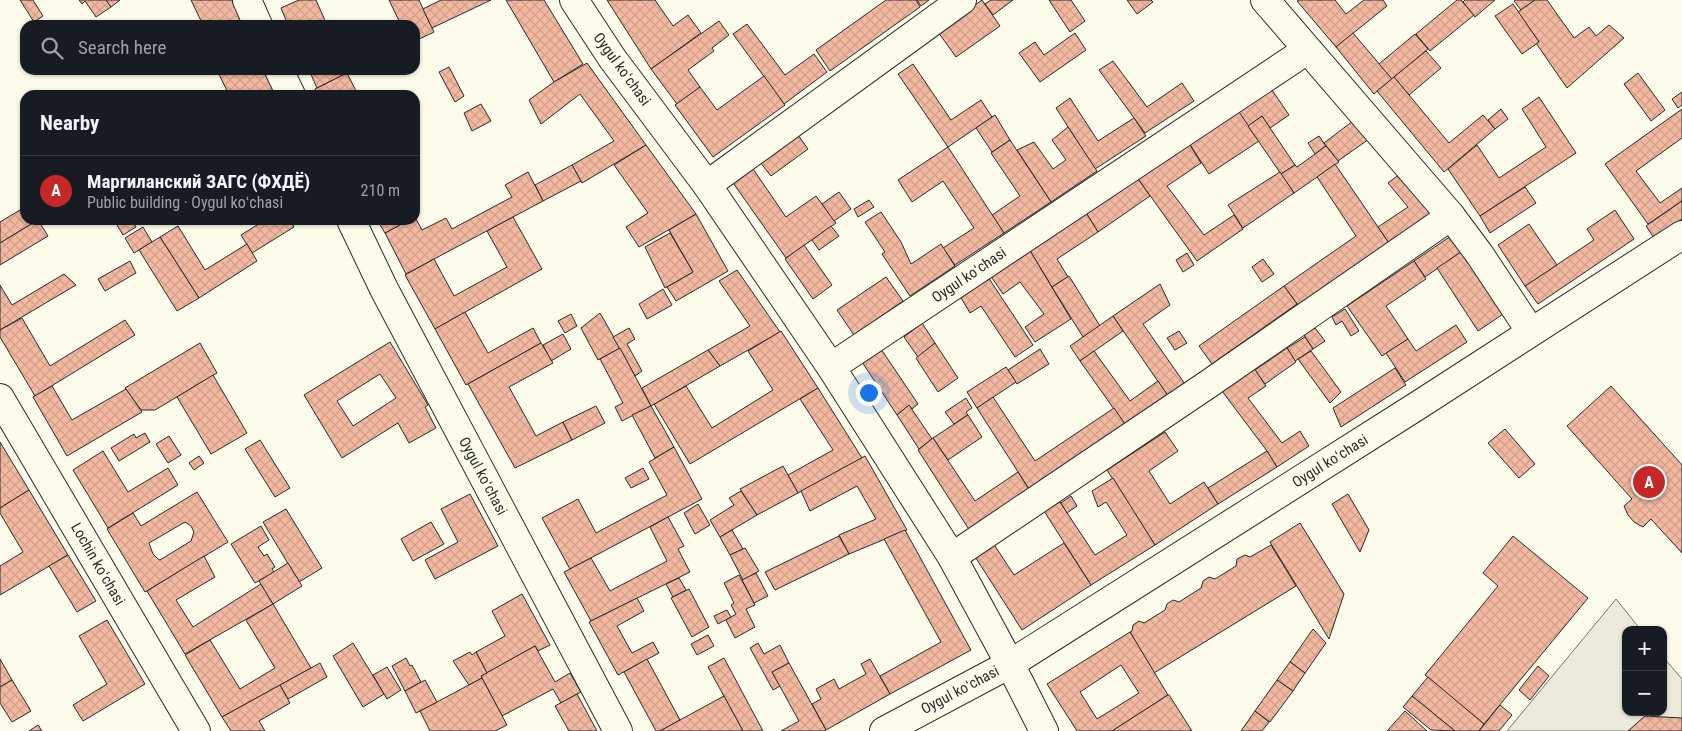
<!DOCTYPE html>
<meta charset="utf-8">
<style>
body{margin:0;font-family:"Roboto Condensed",sans-serif;background:#242831;color:#f1f3f6}
.controls{position:absolute;right:15px;bottom:15px;display:grid;overflow:hidden;border-radius:10px;box-shadow:0 1px 4px #0004}
.controls button{width:45px;height:45px;display:grid;place-items:center;padding:0;border:0;border-bottom:1px solid #363941;background:#171b24;color:#f1f3f6;font:25px sans-serif}
.you{position:absolute;left:868px;top:392px;width:18px;height:18px;margin:-12px;border:4px solid #fff;border-radius:50%;background:#1a73e8;box-shadow:0 0 0 8px #1a73e833}
.badge{display:grid;place-items:center;width:32px;height:32px;border-radius:50%;background:#c62828;color:#fff;font-size:16px;font-weight:700}
.pin{position:absolute;translate:-50% -50%;border:2px solid #fff;box-shadow:0 1px 5px #0006}
.list{margin:0;padding:0;list-style:none}
h2{display:flex;justify-content:space-between;align-items:center;height:65px;margin:0;padding:0 20px;font-size:21px}
h2 small{font-size:16px;font-weight:400;color:#9ea1a6}
.list li{display:grid;grid-template-columns:32px 1fr auto;gap:15px;align-items:center;box-sizing:border-box;height:70px;padding:0 20px;border-top:1px solid #363941}
.list b{display:block;font-size:19px;white-space:nowrap}
.list p{margin:0;font-size:16px;white-space:nowrap;color:#9ea1a6}
.list em{font-size:16px;font-style:normal;color:#9ea1a6}
.icon{flex:none;width:28px;height:28px;fill:none;stroke:currentColor;stroke-width:2;stroke-linecap:round;stroke-linejoin:round}
.map{position:relative;flex:none;width:1682px;height:731px;overflow:hidden}
.search{position:absolute;background:#171b24;box-shadow:0 1px 4px #0004;left:20px;top:20px;width:400px;height:55px;display:flex;align-items:center;gap:12px;box-sizing:border-box;padding:0 18px;border-radius:15px;color:#9ea1a6;font-size:19px}
.panel{position:absolute;background:#171b24;box-shadow:0 1px 4px #0004;left:20px;top:90px;width:400px;height:135px;border-radius:15px}
.map>svg:first-child{display:block}
.green{fill:#ecebdb;stroke:#74746e}
.building{fill:url(#building-cross-hatch);stroke:#2b2b2b;fill-rule:evenodd}
.lines{fill:none;stroke-linecap:round;stroke-linejoin:round}
.minor-casing{stroke:#2b2b2b;stroke-width:30}
.minor{stroke:#fdfbea;stroke-width:28}
.labels{text-anchor:middle;stroke-width:4;stroke-linejoin:round;paint-order:stroke}
.street-label{font-size:15px;fill:#2b2b2b;stroke:#fdfbea}
</style>
<div class="map">
<svg width="1682" height="731" viewBox="0 0 1682 731">
<defs>
<pattern id="building-cross-hatch" width="8" height="8" patternUnits="userSpaceOnUse" patternTransform="scale(1.25)"><rect width="8" height="8" fill="#f2b8a0"/><path d="M0 0l8 8M0 8l8-8" fill="none" stroke="#d09e8a"/></pattern>
</defs>
<rect width="100%" height="100%" fill="#fdfbea"/>
<path class="green" d="M1616,599L1641,630H1626V712H1663V657L1682,679V731H1507Z"/>
<g class="building">
<path d="M20,0H33L43,16L34,22Z"/>
<path d="M79,0H106L111,7L96,17L85,1L82,4Z"/>
<path d="M106,0H120L111,7Z"/>
<path d="M191,0H232L245,25H203Z"/>
<path d="M299,0H316L327,25H288L281,8Z"/>
<path d="M389,0H419L434,32L415,41V25H401Z"/>
<path d="M441,0H491L432,28L423,9Z"/>
<path d="M506,0H544L583,64L554,82Z"/>
<path d="M607,0H655L673,26L688,15L701,33L651,69Z"/>
<path d="M886,0H916L920,7L830,71L816,50Z"/>
<path d="M917,0H929L921,6Z"/>
<path d="M982,0L1000,26L956,57L938,32Z"/>
<path d="M991,0H1013L993,15L985,4Z"/>
<path d="M1049,0H1071L1085,21L1070,32Z"/>
<path d="M1127,0H1151L1153,2L1137,14Z"/>
<path d="M1299,0H1335L1346,14L1364,0H1383L1387,6L1336,47L1297,1Z"/>
<path d="M1457,0H1461L1474,15L1430,51L1416,34Z"/>
<path d="M1465,0H1495L1475,17L1463,2Z"/>
<path d="M1516,0H1535L1521,10L1514,1Z"/>
<path d="M1535,0H1547L1574,38L1589,27L1596,36L1609,25L1624,38L1567,88L1536,43L1539,42L1518,12Z"/>
<path d="M1513,4L1539,42L1522,54L1495,16Z"/>
<path d="M719,21L729,35L712,48L714,51L688,70L700,87L677,104L651,69Z"/>
<path d="M747,24L785,75L814,54L827,72L784,104L733,34Z"/>
<path d="M1075,33L1086,50L1040,82L1019,53L1035,42L1044,55Z"/>
<path d="M1353,33L1392,79L1374,94L1336,47Z"/>
<path d="M1415,34L1428,49L1392,79L1379,64Z"/>
<path d="M1426,51L1441,68L1409,95L1394,77Z"/>
<path d="M1113,61L1147,107L1182,83L1194,101L1145,133L1099,70Z"/>
<path d="M587,63L646,145L582,183L572,165L614,141L580,94L541,124L529,100L554,82Z"/>
<path d="M913,64L951,120L981,100L992,117L948,147L898,74Z"/>
<path d="M449,67L464,96L455,102L439,72Z"/>
<path d="M217,70H267L279,95H229Z"/>
<path d="M309,70H348L349,72L317,88Z"/>
<path d="M347,73L358,95H318L315,89Z"/>
<path d="M1638,73L1665,110L1651,121L1624,84Z"/>
<path d="M764,76L785,105L713,157L675,105L700,87L717,110Z"/>
<path d="M1394,77L1449,143L1483,115L1495,129L1444,172L1377,91Z"/>
<path d="M1272,90L1289,115L1270,128L1262,116L1248,126L1239,112Z"/>
<path d="M1682,92V105L1678,108L1672,99Z"/>
<path d="M1539,97L1576,153L1480,216L1448,169L1477,145L1499,178L1546,147L1522,109Z"/>
<path d="M1070,98L1098,141L1134,118L1146,136L1095,169L1056,108Z"/>
<path d="M481,104L491,121L472,131L464,113Z"/>
<path d="M1234,109L1237,113L1239,112L1259,141L1209,174L1189,143Z"/>
<path d="M1501,109L1508,119L1495,129L1488,120Z"/>
<path d="M1682,109V138L1636,171L1660,203L1682,188V201L1648,224L1605,164Z"/>
<path d="M995,115L1010,140L992,152L976,128Z"/>
<path d="M1262,116L1295,165L1281,174L1248,126Z"/>
<path d="M1353,121L1369,139L1338,161L1324,143Z"/>
<path d="M1068,127L1097,171L1051,202L1017,150L1034,142L1053,169L1066,160L1052,140Z"/>
<path d="M798,135L808,149L771,176L760,162Z"/>
<path d="M1319,136L1326,146L1315,154L1308,143Z"/>
<path d="M1010,140L1051,202L1004,233L992,215L1020,196L991,153Z"/>
<path d="M1188,142L1201,163L1167,186L1204,235L1234,215L1243,229L1197,261L1136,176Z"/>
<path d="M646,145L696,214L639,247L626,227L648,213L614,165Z"/>
<path d="M1326,146L1339,162L1294,193L1281,174L1295,165L1297,167Z"/>
<path d="M948,147L1004,233L955,265L943,248L974,228L943,181L912,202L898,180Z"/>
<path d="M1335,164L1389,243L1298,305L1284,286L1356,236L1317,177Z"/>
<path d="M572,165L581,181L543,201L535,185Z"/>
<path d="M751,166L786,217L816,196L836,223L786,258L731,180Z"/>
<path d="M528,172L543,201L406,274L385,233L409,220H415V217L422,230L446,218L452,229L512,197L505,185Z"/>
<path d="M1280,172L1294,193L1243,228L1228,205Z"/>
<path d="M1400,174L1434,212L1389,243L1378,227L1408,207L1388,183Z"/>
<path d="M1136,176L1150,196L1098,232L1085,211Z"/>
<path d="M1525,187L1536,203L1490,233L1480,216Z"/>
<path d="M839,192L851,209L834,221L822,204Z"/>
<path d="M869,200L874,207L858,217L854,209Z"/>
<path d="M1682,201V219L1654,238L1646,226Z"/>
<path d="M25,207V220H38L0,243V222Z"/>
<path d="M1615,210L1634,239L1538,304L1525,286L1594,240L1587,229Z"/>
<path d="M1085,211L1098,232L1057,259L1068,277L1052,287L1029,249Z"/>
<path d="M881,212L901,242L911,264L941,244L955,266L910,296L882,254L885,252L865,222Z"/>
<path d="M696,214L728,271L676,301L667,287L693,272L669,230Z"/>
<path d="M513,217L542,269L435,329L405,275L434,259L454,296L507,267L487,231Z"/>
<path d="M38,220L48,236L0,265V243Z"/>
<path d="M114,220H132L136,227L123,235Z"/>
<path d="M265,220H290L294,227L252,253L241,235Z"/>
<path d="M377,220H409L385,233Z"/>
<path d="M1529,224L1557,265L1525,286L1498,245Z"/>
<path d="M178,226L205,270L247,244L257,261L199,298L160,237Z"/>
<path d="M831,226L839,236L819,250L812,240Z"/>
<path d="M143,227L152,242L134,253L125,238Z"/>
<path d="M670,233L693,272L665,288L645,247Z"/>
<path d="M1454,234L1464,250L1425,277L1414,261Z"/>
<path d="M160,237L199,298L177,311L139,250Z"/>
<path d="M804,245L832,285L813,299L785,259Z"/>
<path d="M1029,249L1071,319L1035,342L1025,327L1044,314L1020,282L1003,294L990,275Z"/>
<path d="M1464,250L1506,312L1478,331L1437,268Z"/>
<path d="M1187,253L1194,265L1183,272L1176,260Z"/>
<path d="M1263,259L1274,274L1262,282L1252,267Z"/>
<path d="M130,261L136,273L105,291L98,279Z"/>
<path d="M1414,261L1426,279L1386,306L1408,339L1382,356L1347,306Z"/>
<path d="M737,270L780,332L720,366L708,350L750,326L719,281Z"/>
<path d="M64,274L76,285L0,330V285L12,305Z"/>
<path d="M1069,276L1100,326L1083,337L1052,287Z"/>
<path d="M886,277L903,301L854,335L837,310Z"/>
<path d="M988,277L1033,345L1015,357L981,306L970,313L960,296Z"/>
<path d="M1160,284L1170,305L1143,324L1185,384L1168,396L1113,316Z"/>
<path d="M1284,286L1297,304L1212,364L1199,346Z"/>
<path d="M663,289L672,305L647,319L639,304Z"/>
<path d="M1345,309L1359,331L1351,336L1342,321L1336,325L1332,317Z"/>
<path d="M465,312L488,353L533,328L541,343L466,385L435,329Z"/>
<path d="M600,313L620,348L598,360L581,328Z"/>
<path d="M571,314L577,326L565,333L558,321Z"/>
<path d="M1113,316L1123,331L1080,361L1070,346Z"/>
<path d="M22,318L50,366L125,320L135,335L35,396L0,337V330Z"/>
<path d="M922,323L935,343L918,357L904,337Z"/>
<path d="M1456,325L1467,342L1405,382L1386,353L1408,339L1416,351Z"/>
<path d="M629,328L635,339L627,344L642,371L635,376L613,337Z"/>
<path d="M1315,328L1325,341L1313,349L1304,335Z"/>
<path d="M781,331L818,388L690,464L654,404L686,386L712,428L773,390L748,351Z"/>
<path d="M1179,331L1187,343L1175,350L1167,338Z"/>
<path d="M563,334L571,349L551,361L543,345Z"/>
<path d="M1305,337L1313,349L1295,361L1287,348Z"/>
<path d="M390,342L428,405L425,407L436,428L409,443L398,423L342,458L304,395ZM380,374L396,398L353,426L337,401Z"/>
<path d="M200,343L217,373L155,410H141L125,388Z"/>
<path d="M541,343L553,363L509,387L536,436L563,422L572,440L515,468L468,384Z"/>
<path d="M935,343L958,378L938,392L916,358Z"/>
<path d="M620,348L651,406L622,421L615,407L623,403L600,359Z"/>
<path d="M1287,348L1296,362L1265,384L1255,370Z"/>
<path d="M881,349L918,404L912,409L909,405L897,415L862,362Z"/>
<path d="M1040,349L1049,364L1017,384L1008,370Z"/>
<path d="M708,350L720,366L651,406L642,388Z"/>
<path d="M1094,351L1130,401L1158,381L1168,396L1126,426L1080,361Z"/>
<path d="M1311,351L1341,392L1330,403L1298,359Z"/>
<path d="M1006,367L1016,382L977,408L967,392Z"/>
<path d="M1254,368L1266,386L1248,398L1282,443L1300,431L1309,446L1277,467L1267,451L1222,391Z"/>
<path d="M1395,368L1406,385L1341,427L1333,408Z"/>
<path d="M213,375L247,433L211,454L177,397Z"/>
<path d="M52,386L72,420L126,389L142,412L67,456L33,397Z"/>
<path d="M1611,386L1682,465V553L1651,519L1643,527L1634,522L1628,515L1624,506L1632,499L1567,426Z"/>
<path d="M818,388L862,458L798,493L788,475L833,450L800,399Z"/>
<path d="M993,397L1035,461L1114,408L1125,424L1029,489L977,408Z"/>
<path d="M966,398L972,408L966,412L968,415L954,424L945,412Z"/>
<path d="M909,405L932,439L919,449L897,415Z"/>
<path d="M596,406L605,423L572,440L563,422Z"/>
<path d="M651,406L674,447L655,458L632,415Z"/>
<path d="M968,415L982,437L948,460L933,438Z"/>
<path d="M1505,429L1535,464L1519,478L1488,443Z"/>
<path d="M1165,432L1178,451L1149,471L1170,504L1204,482L1218,504L1155,545L1107,470Z"/>
<path d="M145,433L150,442L119,461L111,448L134,434L136,438Z"/>
<path d="M169,436L181,455L168,463L156,444Z"/>
<path d="M933,438L975,501L1018,472L1030,491L970,531L918,450Z"/>
<path d="M260,440L290,488L275,497L245,449Z"/>
<path d="M0,442L29,490L0,508Z"/>
<path d="M674,447L702,499L570,569L542,518L578,499L596,533L667,495L649,462Z"/>
<path d="M103,451L128,492L168,468L178,485L108,528L73,470Z"/>
<path d="M1267,451L1277,467L1218,504L1208,488Z"/>
<path d="M199,456L204,463L194,470L189,463Z"/>
<path d="M865,456L907,530L849,554L839,535L876,519L857,486L810,511L801,491Z"/>
<path d="M783,466L798,493L757,515L740,489Z"/>
<path d="M643,468L649,479L631,488L625,478Z"/>
<path d="M1113,478L1155,545L1091,585L1044,511L1060,502L1095,555L1127,535L1106,502L1098,507L1092,491Z"/>
<path d="M29,490L68,555L0,595V566L23,552L0,513V508Z"/>
<path d="M741,491L757,515L720,537L710,520L734,505L729,498Z"/>
<path d="M197,492L228,542L145,592L107,529L133,513L141,526ZM185,522L191,526L194,532L191,541L160,560L158,559L153,554L149,543Z"/>
<path d="M470,494L498,546L435,579L425,560L458,542L441,509Z"/>
<path d="M1348,494L1369,530L1360,552L1332,504Z"/>
<path d="M1071,496L1077,506L1067,513L1061,503Z"/>
<path d="M698,504L710,525L695,534L684,513Z"/>
<path d="M286,509L322,568L299,582L263,522Z"/>
<path d="M668,517L684,546L678,549L690,572L591,621L564,572L591,558L610,591L667,561L650,527Z"/>
<path d="M431,522L444,544L413,561L401,539Z"/>
<path d="M1300,523L1344,594L1329,639L1270,542Z"/>
<path d="M261,526L269,540L258,547L264,556L267,554L275,567L272,569L274,572L255,583L231,544Z"/>
<path d="M732,530L743,549L730,555L720,537Z"/>
<path d="M905,530L971,650L890,694L880,676L941,642L884,539Z"/>
<path d="M839,536L849,554L775,590L765,572Z"/>
<path d="M1513,536L1588,598L1484,724L1425,675L1498,586L1483,573Z"/>
<path d="M993,543L1014,575L1064,543L1091,585L1022,630L974,555Z"/>
<path d="M1271,545L1296,586L1154,673L1130,632L1132,631L1133,625L1139,621L1144,623L1165,610L1167,604L1173,600L1179,602L1201,588L1203,581L1209,577L1215,579L1236,566L1237,559L1245,555L1250,557Z"/>
<path d="M745,548L759,571L743,580L730,555Z"/>
<path d="M68,555L96,601L77,612L49,566Z"/>
<path d="M204,556L215,577L176,600L193,627L261,584L273,604L185,654L147,591Z"/>
<path d="M288,563L302,586L273,604L259,581Z"/>
<path d="M756,573L768,596L754,603L742,580Z"/>
<path d="M739,575L755,605L746,609L755,627L735,638L726,620L736,614L731,605L734,603L724,583Z"/>
<path d="M679,578L686,590L673,597L666,584Z"/>
<path d="M689,589L709,627L692,637L671,598Z"/>
<path d="M522,594L550,645L538,651L535,646L487,673L476,652L505,636L492,611Z"/>
<path d="M637,598L644,611L617,626L632,653L653,642L659,653L618,675L589,622Z"/>
<path d="M273,604L311,668L222,717L185,655L210,640L240,689L275,668L246,620Z"/>
<path d="M727,610L731,617L718,624L714,616Z"/>
<path d="M107,620L145,684L83,721L73,705L107,684L79,636Z"/>
<path d="M1313,629L1326,643L1305,673L1290,662Z"/>
<path d="M1130,632L1168,695L1112,731H1077L1047,684ZM1121,665L1139,693L1097,719L1080,692Z"/>
<path d="M708,635L714,646L697,655L691,644Z"/>
<path d="M353,643L384,694L363,707L333,656Z"/>
<path d="M758,643L764,654L780,645L789,663L772,672L780,686L773,690L750,648Z"/>
<path d="M535,646L555,682L570,673L581,692L561,703L553,689L502,716L481,676Z"/>
<path d="M470,652L472,655L476,652L487,673L481,676L482,678L469,685L453,661Z"/>
<path d="M406,658L410,666L412,665L421,682L405,691L392,666Z"/>
<path d="M724,658L763,731H743L708,667Z"/>
<path d="M0,659L12,680L0,687Z"/>
<path d="M647,659L680,720L660,731H656L624,672Z"/>
<path d="M870,659L890,694L826,730L812,704L821,699L816,689L834,679L839,689L866,674L861,664Z"/>
<path d="M1290,662L1305,673L1293,691L1277,680Z"/>
<path d="M320,663L327,677L288,699L280,685Z"/>
<path d="M789,663L826,730L824,731H781L799,721L772,672Z"/>
<path d="M1538,666L1549,676L1530,700L1519,690Z"/>
<path d="M387,667L401,690L387,699L373,675Z"/>
<path d="M1428,677L1484,724L1479,731H1455L1412,696Z"/>
<path d="M482,678L507,725L495,731H430L420,711Z"/>
<path d="M12,680L31,711L12,722L0,703V687Z"/>
<path d="M425,680L437,702L416,713L405,691Z"/>
<path d="M1277,680L1293,691L1270,722L1255,711Z"/>
<path d="M280,685L290,703L259,721L265,731H231L222,717Z"/>
<path d="M577,694L597,731H569L555,706Z"/>
<path d="M1168,695H1169L1192,731H1112Z"/>
<path d="M724,696L743,731H660L680,720Z"/>
<path d="M1412,696L1455,731L1431,730L1403,707Z"/>
<path d="M1500,705L1512,715L1499,731H1479Z"/>
<path d="M1255,711L1269,722L1262,731H1241Z"/>
<path d="M1405,711L1427,731H1387Z"/>
<path d="M1645,716L1682,718V731H1628Z"/>
<path d="M38,725L42,731H29Z"/>
</g>
<g class="lines">
<g class="minor-casing">
<g id="minor">
<path d="M247,0L258,25"/>
<path d="M574,0L612,58L707,185L831,367L952,557L1010,664L1044,731"/>
<path d="M1265,0L1451,216L1480,255L1531,332"/>
<path d="M279,70L291,95"/>
<path d="M707,185L962,0"/>
<path d="M351,220L384,289L618,731"/>
<path d="M831,367L1307,50"/>
<path d="M0,398L196,731"/>
<path d="M952,557L1207,385L1451,216"/>
<path d="M884,731L1010,664L1417,406L1682,235"/>
</g>
</g>
<use href="#minor" class="minor"/>
</g>
<g class="labels">
<g class="street-label">
<text transform="translate(622 69) rotate(54)" y="5">Oygul koʻchasi</text>
<text transform="translate(969 275) rotate(-34)" y="5">Oygul koʻchasi</text>
<text transform="translate(1330 461) rotate(-32)" y="5">Oygul koʻchasi</text>
<text transform="translate(483 476) rotate(62)" y="5">Oygul koʻchasi</text>
<text transform="translate(98 564) rotate(60)" y="5">Lochin koʻchasi</text>
<text transform="translate(960 690) rotate(-28)" y="5">Oygul koʻchasi</text>
</g>
</g>
</svg>
<div class="controls">
<button>+</button>
<button>−</button>
</div>
<div class="you"></div>
<div class="pin badge" style="left:1649px;top:482px">A</div>
<div class="search"><svg class="icon" aria-label="search" viewBox="0 0 24 24"><circle cx="10" cy="10" r="6"/><path d="M15 15l6 6"/></svg>Search here</div>
<section class="panel">
<h2>Nearby<small></small></h2>
<ul class="list">
<li><span class="badge">A</span><div><b>Маргиланский ЗАГС (ФХДЁ)</b><p>Public building · Oygul koʻchasi</p></div><em>210 m</em></li>
</ul>
</section>
</div>
